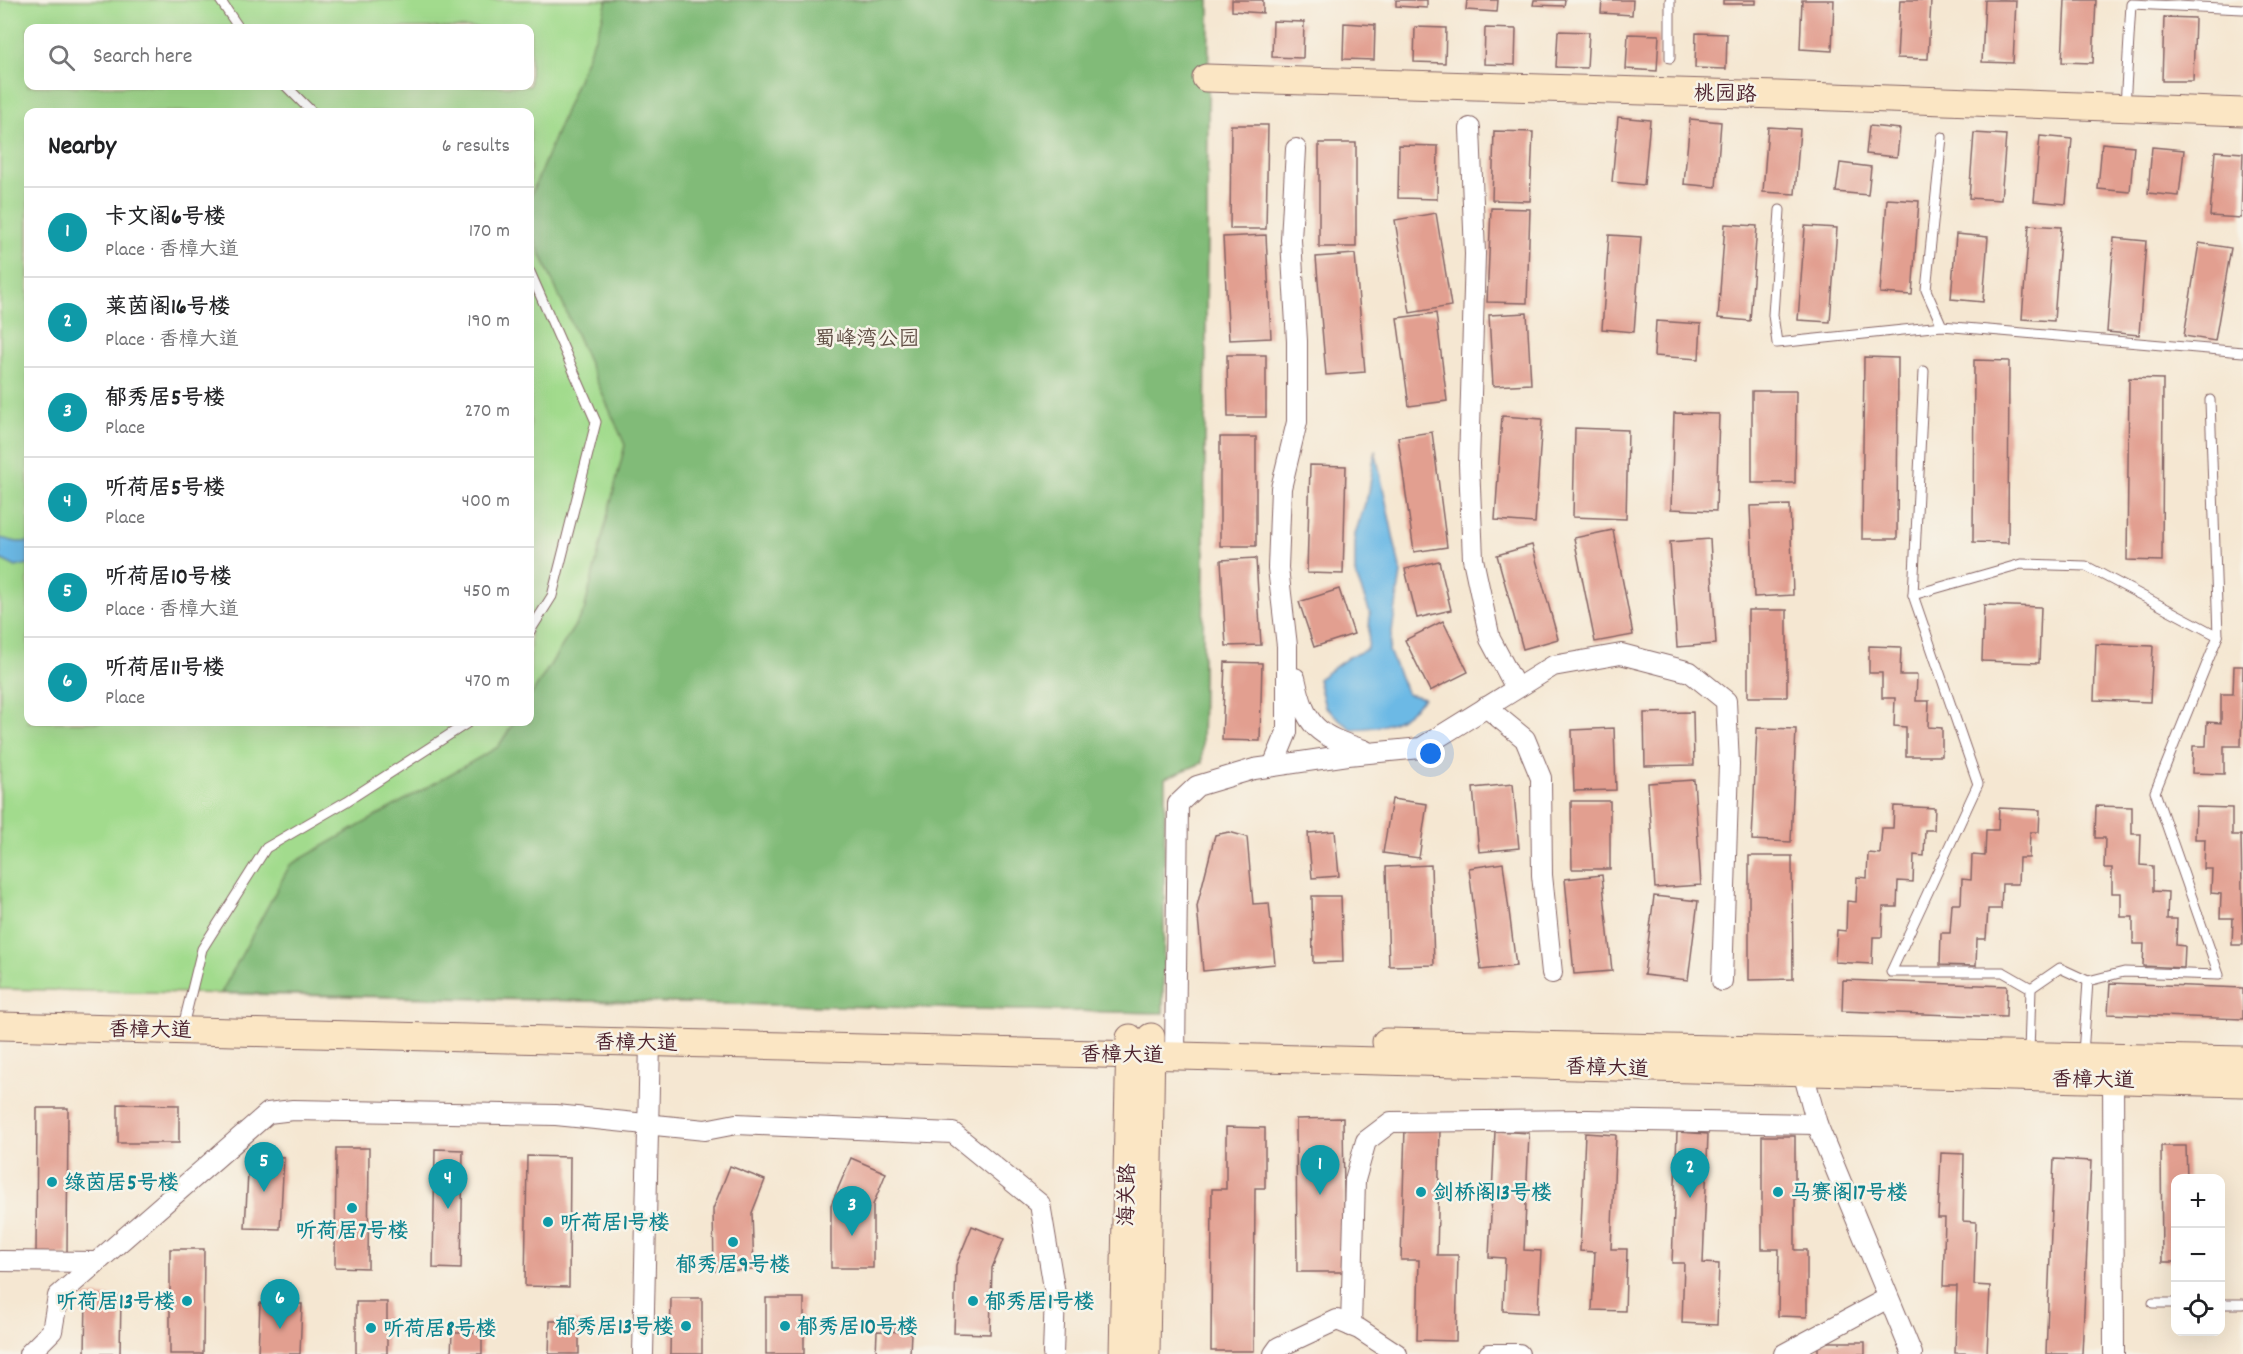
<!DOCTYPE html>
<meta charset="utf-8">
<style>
body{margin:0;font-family:Dekko,"LXGW WenKai TC",sans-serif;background:#f2f2f2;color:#202124}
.controls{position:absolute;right:18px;bottom:18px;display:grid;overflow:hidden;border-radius:12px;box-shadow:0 6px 24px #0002}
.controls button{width:54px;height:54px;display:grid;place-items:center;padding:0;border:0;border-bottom:2px solid #e0e0e0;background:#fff;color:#202124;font:30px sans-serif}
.you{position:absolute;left:1431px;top:754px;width:21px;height:21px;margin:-15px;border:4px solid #fff;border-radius:50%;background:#1a73e8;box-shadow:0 0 0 9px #1a73e833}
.badge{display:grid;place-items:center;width:39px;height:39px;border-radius:50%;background:#d1495b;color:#fff;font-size:20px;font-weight:700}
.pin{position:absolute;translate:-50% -50px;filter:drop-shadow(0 2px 3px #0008)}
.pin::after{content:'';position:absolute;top:32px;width:21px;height:18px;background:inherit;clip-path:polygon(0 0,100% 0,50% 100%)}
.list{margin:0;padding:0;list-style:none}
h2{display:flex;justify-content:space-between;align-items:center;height:78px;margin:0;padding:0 24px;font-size:26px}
h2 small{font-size:20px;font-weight:400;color:#757577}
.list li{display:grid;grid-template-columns:39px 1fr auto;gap:18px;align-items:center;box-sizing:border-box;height:90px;padding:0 24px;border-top:2px solid #e0e0e0}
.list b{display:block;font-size:22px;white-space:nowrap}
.list p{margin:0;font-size:20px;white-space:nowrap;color:#757577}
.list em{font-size:20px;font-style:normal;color:#757577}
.icon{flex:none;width:33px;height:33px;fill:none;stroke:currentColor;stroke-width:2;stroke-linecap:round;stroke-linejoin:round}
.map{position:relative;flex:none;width:2243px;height:1354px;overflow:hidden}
.search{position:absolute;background:#fff;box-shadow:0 6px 24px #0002;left:24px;top:24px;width:510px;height:66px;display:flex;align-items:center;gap:15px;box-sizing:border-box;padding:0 21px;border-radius:12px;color:#757577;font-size:22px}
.panel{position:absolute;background:#fff;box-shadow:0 6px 24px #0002;left:24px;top:108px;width:510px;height:618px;border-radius:12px}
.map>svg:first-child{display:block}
.green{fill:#a2db8d;stroke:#767d5c;stroke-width:1.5;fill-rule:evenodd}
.forest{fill:#81bb78;stroke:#666d52;stroke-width:1.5}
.water{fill:#6cb9e5;stroke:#5b6c88;stroke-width:1.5}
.building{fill:#e29f90}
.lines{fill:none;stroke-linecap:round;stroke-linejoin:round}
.lane-casing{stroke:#866565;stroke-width:11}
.street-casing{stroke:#866565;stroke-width:22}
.secondary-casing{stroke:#866565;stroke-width:29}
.lane{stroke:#fff;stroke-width:9}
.street{stroke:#fff;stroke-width:20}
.secondary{stroke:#fbe6c4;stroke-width:27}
.culture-dot{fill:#0f9aa8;stroke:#f7f3e8;stroke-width:2}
.labels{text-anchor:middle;stroke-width:5;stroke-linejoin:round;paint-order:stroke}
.street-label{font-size:21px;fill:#4a1f2b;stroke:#f7f3e8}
.park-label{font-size:21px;fill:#604e44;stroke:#f7f3e8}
.culture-label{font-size:21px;font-weight:bold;fill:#0d838f;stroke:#f7f3e8;text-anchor:start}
</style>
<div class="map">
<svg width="2243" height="1354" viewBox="0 0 2243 1354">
<rect width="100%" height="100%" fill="#f7f3e8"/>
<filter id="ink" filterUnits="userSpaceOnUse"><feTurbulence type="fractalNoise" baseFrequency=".0167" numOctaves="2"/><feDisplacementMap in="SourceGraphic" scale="12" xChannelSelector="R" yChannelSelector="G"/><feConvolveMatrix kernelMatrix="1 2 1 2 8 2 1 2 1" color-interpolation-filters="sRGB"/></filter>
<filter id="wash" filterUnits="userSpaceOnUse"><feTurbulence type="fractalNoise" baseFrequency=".008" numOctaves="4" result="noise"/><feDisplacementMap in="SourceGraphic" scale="24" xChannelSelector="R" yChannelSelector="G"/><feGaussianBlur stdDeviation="1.35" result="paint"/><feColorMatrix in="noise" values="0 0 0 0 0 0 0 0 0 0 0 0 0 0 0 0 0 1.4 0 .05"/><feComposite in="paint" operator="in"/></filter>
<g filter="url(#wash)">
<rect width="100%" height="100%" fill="#f5e7d2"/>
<path class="green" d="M0,0H1209L1202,763L1165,778L1163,1013L0,989ZM28,28H530V86H28ZM28,112H530V722H28Z"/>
<path class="forest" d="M607,0H1209L1202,763L1165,778L1163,1013L221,993L290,865L498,747L514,722H530V697L584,611L625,445L530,230V198L602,20Z"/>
<g class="water">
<path d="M1375,450L1401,573L1389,651L1407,694L1424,698C1401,724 1384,728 1351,729L1325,707L1318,679L1349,657L1368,649L1370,613L1355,573V534L1369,491Z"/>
<path d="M0,538L17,542H28V564L16,567L0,559Z"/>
</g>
<g id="blocks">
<g class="building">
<path d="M1232,0H1263V13L1232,11Z"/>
<path d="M1396,0H1427V8L1396,6Z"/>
<path d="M1467,0H1498L1497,12L1466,10Z"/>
<path d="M1534,0H1565L1564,6L1533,5Z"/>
<path d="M1602,0H1633L1632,15L1601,13Z"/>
<rect x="1723" y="0" width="33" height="4"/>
<path d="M1802,0H1834L1832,51L1800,49Z"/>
<path d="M1900,0H1931L1928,59L1897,58Z"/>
<path d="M1985,0H2016L2013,63L1982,62Z"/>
<path d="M2065,0H2096L2093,63L2062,62Z"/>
<path d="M2164,17L2195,18L2193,81H2162Z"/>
<path d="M1273,21L1304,22L1303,58L1272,57Z"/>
<path d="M1344,23L1375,25L1374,60L1343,59Z"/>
<path d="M1415,27L1446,28L1445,63L1414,62Z"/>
<path d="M1485,28L1516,29L1515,65L1484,64Z"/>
<path d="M1558,31L1589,32L1587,68L1556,67Z"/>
<path d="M1696,33L1727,34L1726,69L1695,68Z"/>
<path d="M1628,34L1659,35L1657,71L1626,69Z"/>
<path d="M1618,117L1650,120L1644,185L1612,182Z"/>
<path d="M1690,119L1721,122L1716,187L1684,184Z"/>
<path d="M1231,125H1268L1266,229H1230Z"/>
<path d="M1869,126L1900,129L1897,157L1866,154Z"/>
<path d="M1768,127L1800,129L1795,194L1763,192Z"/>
<path d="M1494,131L1533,132L1530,201L1492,200Z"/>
<path d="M1974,133L2006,135L2001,200L1969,198Z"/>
<path d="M2040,136L2072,139L2066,204L2034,201Z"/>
<rect x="1319" y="143" width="37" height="104"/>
<path d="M2102,143L2134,146L2130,192L2098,189Z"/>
<path d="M1399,145L1438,146L1437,199L1398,198Z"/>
<path d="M2152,147L2184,150L2179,196L2148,193Z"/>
<path d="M2215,151L2243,153L2241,218L2210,216Z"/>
<path d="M1840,163L1871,167L1868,195L1836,192Z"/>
<path d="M1887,199L1919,201L1912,295L1880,293Z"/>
<path d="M1491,208L1530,209L1527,303L1487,302Z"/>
<path d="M1436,213L1451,306L1410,313L1395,220Z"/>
<path d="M1725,224L1757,226L1750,321L1718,318Z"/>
<path d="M2029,225L2061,227L2054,321L2022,319Z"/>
<path d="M1805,226L1837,228L1830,322L1798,320Z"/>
<path d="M1956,234L1988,237L1983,302L1951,299Z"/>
<path d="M1266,235L1271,338L1229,340L1223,237Z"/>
<path d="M1609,235L1641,237L1634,332L1602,329Z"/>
<path d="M2114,238L2146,241L2139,335L2107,332Z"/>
<path d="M2199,243L2231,248L2215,341L2184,336Z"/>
<path d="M1355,254L1365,372L1326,375L1316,257Z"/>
<path d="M1436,313L1447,401L1409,406L1397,318Z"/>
<path d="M1527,313L1531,384L1493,386L1489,315Z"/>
<path d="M1656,321L1701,324L1699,359L1654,356Z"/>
<path d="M1227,355H1266V417H1228Z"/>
<path d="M1864,357L1898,358L1897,539H1862Z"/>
<path d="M1974,360L2009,361L2008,543L1973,542Z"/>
<path d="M2129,378L2163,379L2162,561L2127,560Z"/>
<path d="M1752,391H1796L1795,483H1752Z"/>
<path d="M1674,413L1719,414L1716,511L1671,509Z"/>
<path d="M1502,416L1542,419L1535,523L1495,520Z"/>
<path d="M1575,428L1628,430L1626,519L1573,517Z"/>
<path d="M1432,432L1447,547L1414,552L1398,437Z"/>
<rect x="1220" y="437" width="36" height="109"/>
<path d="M1310,465L1346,466L1343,574L1307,573Z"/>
<path d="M1790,505L1793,595L1754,597L1750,506Z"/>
<path d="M1613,530L1633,635L1595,642L1574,538Z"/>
<path d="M1710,539L1716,644L1677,647L1670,542Z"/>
<path d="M1532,545L1558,639L1523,649L1497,555Z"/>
<path d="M1256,558L1261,645L1226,646L1221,560Z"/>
<path d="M1439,561L1451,610L1417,618L1405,569Z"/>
<path d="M1339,589L1354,634L1314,647L1299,602Z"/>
<path d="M1984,605L2041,607L2039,663L1982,661Z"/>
<rect x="1748" y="610" width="39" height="87"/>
<path d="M1443,621L1468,672L1430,691L1405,640Z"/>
<path d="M2096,644L2153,646L2150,702L2094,700Z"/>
<path d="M1869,646L1901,647L1900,675H1917L1916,701H1929L1928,727L1942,728V756H1906V727L1894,726L1895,698H1882V673H1869Z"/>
<path d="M1225,662L1262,663L1260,741L1222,740Z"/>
<path d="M2234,666H2243L2241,746H2224V774L2192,773L2193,746H2206L2207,722L2221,723V694H2233Z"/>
<path d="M1693,712L1694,765L1645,766L1644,713Z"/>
<path d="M1614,728L1616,790L1574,791L1572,730Z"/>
<path d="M1757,728L1796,729L1791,842L1752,840Z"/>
<path d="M1694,780L1701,885L1655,888L1648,783Z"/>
<path d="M1513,784L1519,848L1479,852L1473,788Z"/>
<path d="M1392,799L1427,804L1419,858L1383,853Z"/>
<path d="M1571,801H1610V869H1572Z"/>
<path d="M1894,806L1935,808L1934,830H1925L1924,856L1914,855L1913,882L1898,881L1897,907H1883L1882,937H1873L1872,964L1835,962L1837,930L1846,931L1847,901L1856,902L1857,877L1867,878L1868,853L1880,854L1882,828H1893Z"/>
<path d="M2096,806L2132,807V834H2141L2140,865L2153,866V891L2168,892L2167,919H2177L2176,945L2185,946L2184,968L2143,966L2144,944H2133V917H2121V893H2112V868H2104L2105,838H2095Z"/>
<path d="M2196,807L2232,808V835H2241L2243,945H2232L2233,918H2220L2221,894L2211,893L2212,869H2204L2205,839H2195Z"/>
<path d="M1999,808L2040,810L2039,832H2030L2029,858H2019L2018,884H2002L2001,909H1988L1986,939H1977L1976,966L1940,965L1941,933H1950L1952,904H1961L1962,879L1971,880L1972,855L1985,856L1986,830H1998Z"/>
<path d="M1335,831L1339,876L1312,878L1308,833Z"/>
<path d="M1229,832L1247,837L1253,904L1269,903L1275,964L1203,971L1197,906L1215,835Z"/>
<path d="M1749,856H1792L1793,979L1749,980Z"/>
<path d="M1503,863L1516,966L1481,970L1469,868Z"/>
<path d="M1431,865L1434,965L1389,966L1386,867Z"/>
<path d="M1602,875L1612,971L1574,974L1565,879Z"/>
<path d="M1312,896H1341L1343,962L1313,963Z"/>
<path d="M1654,896L1698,901L1688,980L1644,975Z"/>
<path d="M1843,980L2007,986L2006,1017L1842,1011Z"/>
<path d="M2110,983L2243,988V1019L2108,1014Z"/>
<path d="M118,1104L179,1105V1143H118Z"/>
<path d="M37,1108H68L67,1255H36Z"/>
<path d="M1343,1118L1345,1272H1297L1296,1119Z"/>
<path d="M1226,1127L1265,1128V1188H1255L1254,1351H1211L1212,1189H1226Z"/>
<path d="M1405,1128L1440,1129L1437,1255H1458L1456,1341L1417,1340L1419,1260H1401Z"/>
<path d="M1495,1131L1529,1133L1524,1250L1541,1251L1538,1313L1503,1311L1505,1258L1489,1257Z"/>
<path d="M1677,1132L1708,1134L1703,1263L1719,1264L1717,1325L1682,1323L1684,1263H1672Z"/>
<path d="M1585,1133L1616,1135L1611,1249H1627L1625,1311L1592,1310L1595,1252L1580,1251Z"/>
<path d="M1762,1136H1795V1250H1807V1317L1778,1316L1779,1249H1762Z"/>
<path d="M2161,1146H2186L2187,1178H2176V1262H2162Z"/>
<path d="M336,1148H369L368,1268L335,1267Z"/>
<path d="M435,1149L463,1150L461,1269L433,1268Z"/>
<path d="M1941,1153L1964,1154L1963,1221L1976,1222L1974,1285L1990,1286L1987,1354L1955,1353L1957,1286H1943L1945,1218H1938Z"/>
<path d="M249,1155L284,1157L280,1229L245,1228Z"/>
<path d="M527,1156L570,1157L569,1287L525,1286Z"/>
<path d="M851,1158L886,1173L873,1205V1268H831V1205Z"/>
<path d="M2054,1159L2091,1161L2082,1354H2046Z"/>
<path d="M730,1166L765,1180L752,1213L754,1270L714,1271L713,1209Z"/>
<path d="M972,1226L1004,1239L992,1268L990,1334L954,1333L956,1265Z"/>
<path d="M170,1249H204L203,1354H170Z"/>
<path d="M86,1296L121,1297L120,1354H85Z"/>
<path d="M671,1298H702V1354H670Z"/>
<rect x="766" y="1298" width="38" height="56"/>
<rect x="356" y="1302" width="31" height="52"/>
<path d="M260,1303L302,1304L300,1354H258Z"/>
<path d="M550,1321H579V1354H549Z"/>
<path d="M877,1331L911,1332L910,1354H876Z"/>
<path d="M452,1333H482V1354H451Z"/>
<rect x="1818" y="1342" width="47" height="12"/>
</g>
</g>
</g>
<g filter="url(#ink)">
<use href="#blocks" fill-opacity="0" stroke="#866565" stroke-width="1.5"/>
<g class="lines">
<g class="lane-casing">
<g id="lane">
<path d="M220,0L239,28"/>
<path d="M1670,58V0"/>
<path d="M286,86L312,112"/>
<path d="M2125,106L2131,4L2243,9"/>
<path d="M1942,137L1926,290L1942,326L2243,352"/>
<path d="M1780,210L1773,315L1777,343L1942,326"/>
<path d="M530,272L596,422L552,596L530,631"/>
<path d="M2210,400L2218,636"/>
<path d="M1913,595L1924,371"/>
<path d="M2031,988L2060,968L2088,981"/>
<path d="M185,1018L202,949L266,848L347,801L469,722"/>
<path d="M2029,1053L2031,988L2003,972H1891L1978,784L1913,595L2021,564L2086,566L2218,636L2155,792L2219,975L2124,972L2088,981L2083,1054"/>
<path d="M2153,1303H2176"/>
<path d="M2220,1304H2243"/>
</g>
</g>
<g class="street-casing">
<g id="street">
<path d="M1470,128L1475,254L1469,464L1473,559L1490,639L1516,688"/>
<path d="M1295,678C1306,728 1317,735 1364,750"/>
<path d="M1486,707L1525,739L1541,778L1542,875L1552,973"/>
<path d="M1273,766L1287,732V646L1278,568L1281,488L1297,422V341L1291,240L1296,149"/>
<path d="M1175,1055L1178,804L1197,786L1254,769L1348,755L1421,748L1553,666L1621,654L1690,672L1726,701L1729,764L1722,981"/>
<path d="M1802,1060L1803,1072L1817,1124L1912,1354"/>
<path d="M2113,1066L2114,1354"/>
<path d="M0,1261L96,1262"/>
<path d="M1351,1326L1355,1180L1366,1141L1391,1122L1587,1120L1817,1124"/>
<path d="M29,1354L52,1331L58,1296L268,1113L293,1110L556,1115L705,1130L736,1124L953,1133L1040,1204L1055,1294L1053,1354"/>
<path d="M643,1354L650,1042"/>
<path d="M1274,1354L1279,1347L1337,1320L1359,1329L1397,1354"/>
<path d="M1489,1354H1519"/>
<path d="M1784,1354L1888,1298"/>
</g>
</g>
<g class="secondary-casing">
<g id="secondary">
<path d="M1206,78L1778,95L2243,112"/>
<path d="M0,1026L2243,1083"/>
<path d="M1386,1042L2243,1060"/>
<path d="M1123,1354L1130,1038"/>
<path d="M1146,1354L1151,1037"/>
</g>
</g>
<use href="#lane" class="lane"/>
<use href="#street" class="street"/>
<use href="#secondary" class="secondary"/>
</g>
</g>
<g class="culture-dot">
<circle cx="52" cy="1182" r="6"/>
<circle cx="1421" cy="1192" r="6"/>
<circle cx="1778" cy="1192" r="6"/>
<circle cx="352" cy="1208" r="6"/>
<circle cx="548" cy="1222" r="6"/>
<circle cx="733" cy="1242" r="6"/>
<circle cx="187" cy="1301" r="6"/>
<circle cx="973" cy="1301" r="6"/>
<circle cx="686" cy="1326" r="6"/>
<circle cx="785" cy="1326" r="6"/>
<circle cx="371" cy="1328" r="6"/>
</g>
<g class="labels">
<g class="street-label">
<text transform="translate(1725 93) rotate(1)" y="7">桃园路</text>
<text transform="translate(150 1029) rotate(1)" y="7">香樟大道</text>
<text transform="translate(636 1042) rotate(1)" y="7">香樟大道</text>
<text transform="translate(1122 1054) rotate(1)" y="7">香樟大道</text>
<text transform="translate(1607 1067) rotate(2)" y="7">香樟大道</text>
<text transform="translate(2093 1079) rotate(1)" y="7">香樟大道</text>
<text transform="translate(1126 1195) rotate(-89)" y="7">海关路</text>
</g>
<g class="park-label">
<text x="867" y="345">蜀峰湾公园</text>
</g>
<g class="culture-label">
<text x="64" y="1189">绿茵居5号楼</text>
<text x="1433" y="1199">剑桥阁13号楼</text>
<text x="1790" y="1199">马赛阁17号楼</text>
<text x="560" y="1229">听荷居1号楼</text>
<text x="352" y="1237" text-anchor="middle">听荷居7号楼</text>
<text x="733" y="1271" text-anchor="middle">郁秀居9号楼</text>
<text x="175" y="1308" text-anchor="end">听荷居13号楼</text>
<text x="985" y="1308">郁秀居1号楼</text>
<text x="674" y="1333" text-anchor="end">郁秀居13号楼</text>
<text x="797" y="1333">郁秀居10号楼</text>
<text x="383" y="1335">听荷居8号楼</text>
</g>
</g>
</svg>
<div class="controls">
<button>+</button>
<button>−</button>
<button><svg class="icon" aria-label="locate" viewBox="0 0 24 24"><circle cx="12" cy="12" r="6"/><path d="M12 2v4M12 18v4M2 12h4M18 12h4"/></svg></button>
</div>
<div class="you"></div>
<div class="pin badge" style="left:1320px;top:1195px;background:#0f9aa8">1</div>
<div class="pin badge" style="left:1690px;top:1198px;background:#0f9aa8">2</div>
<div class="pin badge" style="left:852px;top:1236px;background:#0f9aa8">3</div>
<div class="pin badge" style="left:448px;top:1209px;background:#0f9aa8">4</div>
<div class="pin badge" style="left:264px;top:1192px;background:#0f9aa8">5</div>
<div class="pin badge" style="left:280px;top:1329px;background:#0f9aa8">6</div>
<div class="search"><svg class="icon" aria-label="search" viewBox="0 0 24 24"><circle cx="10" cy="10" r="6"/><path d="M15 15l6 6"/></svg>Search here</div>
<section class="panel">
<h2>Nearby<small>6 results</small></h2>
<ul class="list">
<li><span class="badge" style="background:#0f9aa8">1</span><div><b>卡文阁6号楼</b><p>Place · 香樟大道</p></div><em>170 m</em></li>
<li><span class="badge" style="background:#0f9aa8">2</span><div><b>莱茵阁16号楼</b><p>Place · 香樟大道</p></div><em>190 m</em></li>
<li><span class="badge" style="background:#0f9aa8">3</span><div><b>郁秀居5号楼</b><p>Place</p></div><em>270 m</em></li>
<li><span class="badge" style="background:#0f9aa8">4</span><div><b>听荷居5号楼</b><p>Place</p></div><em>400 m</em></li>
<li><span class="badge" style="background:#0f9aa8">5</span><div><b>听荷居10号楼</b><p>Place · 香樟大道</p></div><em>450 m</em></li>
<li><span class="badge" style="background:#0f9aa8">6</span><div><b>听荷居11号楼</b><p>Place</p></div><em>470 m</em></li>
</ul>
</section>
</div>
